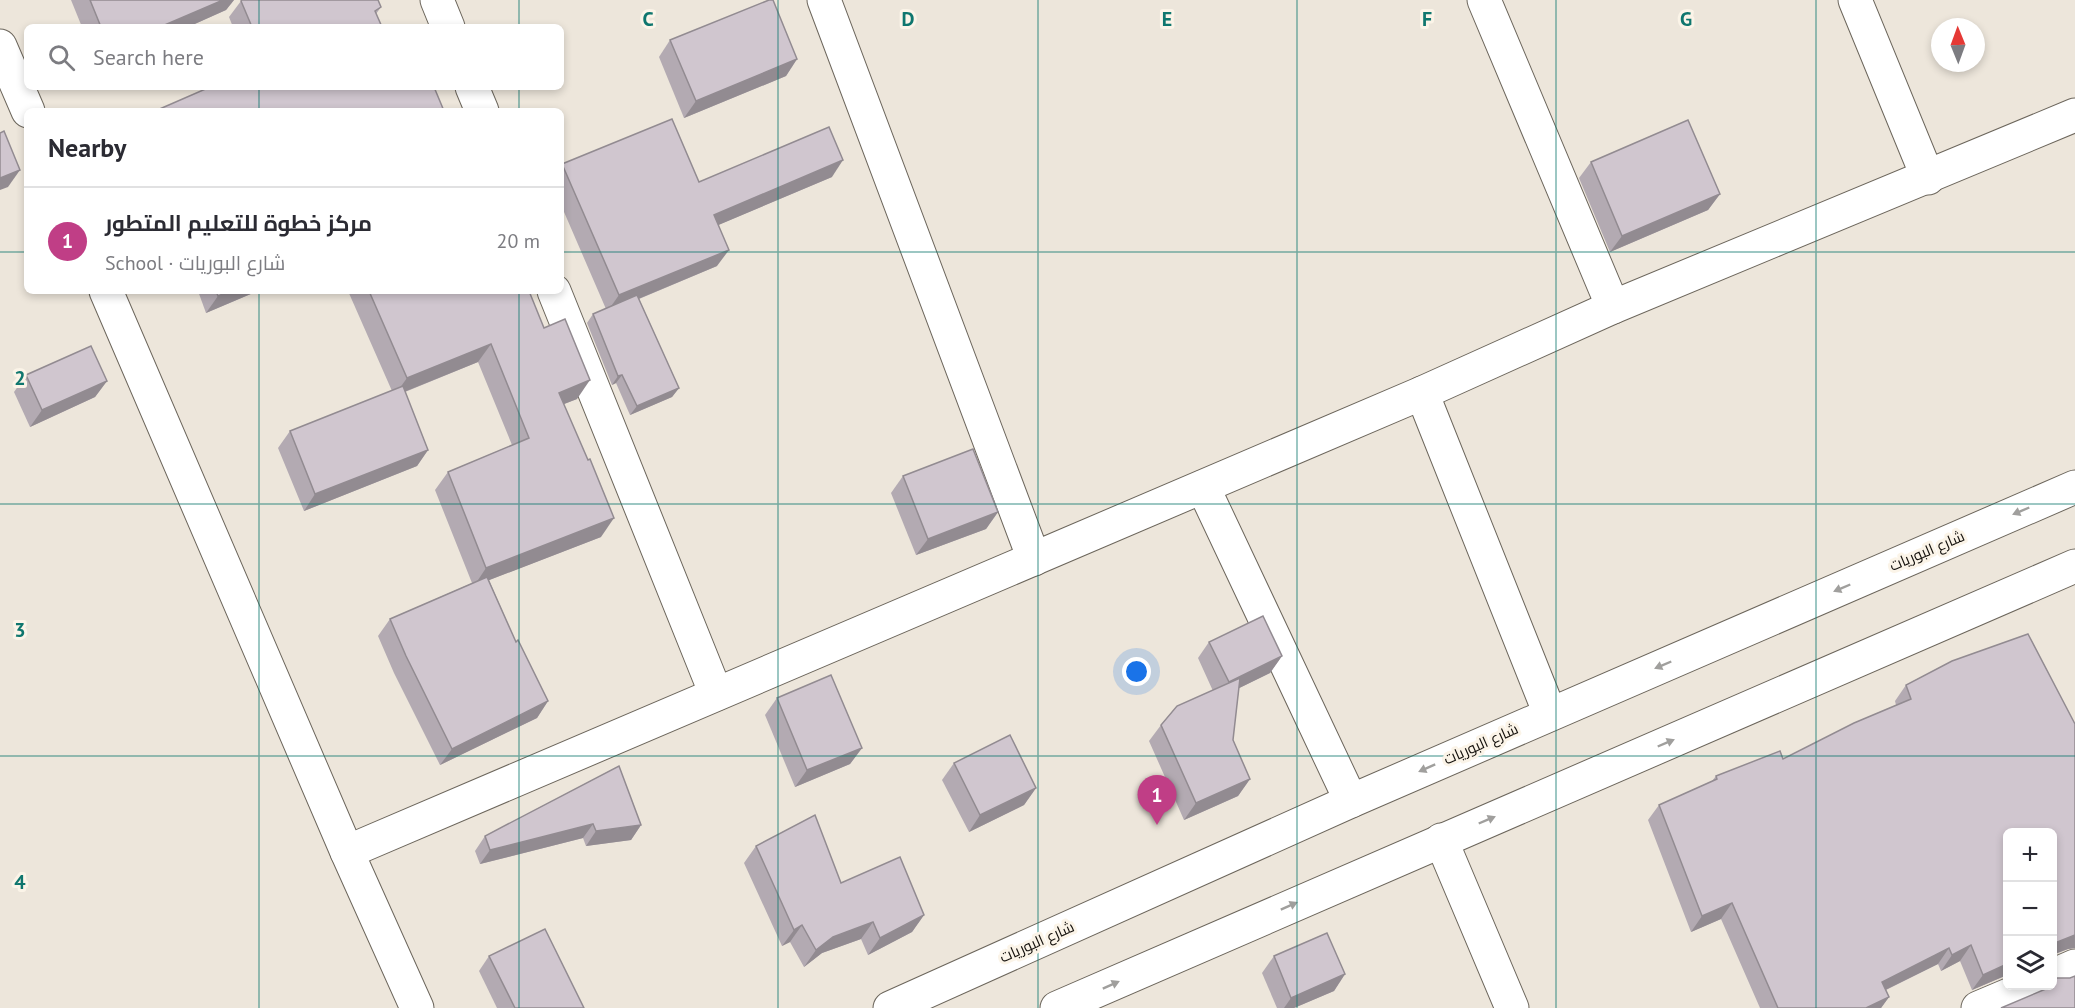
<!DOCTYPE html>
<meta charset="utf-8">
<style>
body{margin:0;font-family:"PT Sans",Cairo,sans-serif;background:#f7f7f7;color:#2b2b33}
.controls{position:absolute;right:18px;bottom:18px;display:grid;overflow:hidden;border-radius:9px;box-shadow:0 3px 9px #0003}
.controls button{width:54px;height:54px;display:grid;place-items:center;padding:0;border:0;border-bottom:2px solid #e1e1e2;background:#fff;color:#2b2b33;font:30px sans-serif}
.compass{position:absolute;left:1931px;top:18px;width:54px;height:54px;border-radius:50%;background:#fff;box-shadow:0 3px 9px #0003;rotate:359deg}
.you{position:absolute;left:1137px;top:672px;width:21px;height:21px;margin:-15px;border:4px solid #fff;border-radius:50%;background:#1a73e8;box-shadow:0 0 0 9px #1a73e833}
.badge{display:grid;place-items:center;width:39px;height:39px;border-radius:50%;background:#c03e86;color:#fff;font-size:20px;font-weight:700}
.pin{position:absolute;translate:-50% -50px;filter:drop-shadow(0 2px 3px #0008)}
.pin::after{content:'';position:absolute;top:32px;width:21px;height:18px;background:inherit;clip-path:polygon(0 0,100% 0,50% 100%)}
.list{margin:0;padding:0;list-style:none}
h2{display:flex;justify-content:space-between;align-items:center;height:78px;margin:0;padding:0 24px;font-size:26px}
h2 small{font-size:20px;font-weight:400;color:#7c7c81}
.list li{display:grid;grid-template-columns:39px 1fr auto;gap:18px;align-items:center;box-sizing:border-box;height:108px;padding:0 24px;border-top:2px solid #e1e1e2}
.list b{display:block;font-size:22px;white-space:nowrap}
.list p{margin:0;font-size:20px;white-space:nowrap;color:#7c7c81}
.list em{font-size:20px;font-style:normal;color:#7c7c81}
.icon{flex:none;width:33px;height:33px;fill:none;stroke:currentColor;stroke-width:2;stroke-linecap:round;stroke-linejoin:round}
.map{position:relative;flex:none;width:2075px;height:1008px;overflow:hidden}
.search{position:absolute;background:#fff;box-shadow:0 3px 9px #0003;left:24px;top:24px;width:540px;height:66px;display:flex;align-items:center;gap:15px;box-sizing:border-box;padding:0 21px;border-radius:9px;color:#7c7c81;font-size:22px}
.panel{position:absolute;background:#fff;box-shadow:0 3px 9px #0003;left:24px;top:108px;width:540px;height:186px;border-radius:9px}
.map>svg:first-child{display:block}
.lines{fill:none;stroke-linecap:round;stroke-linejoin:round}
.minor-casing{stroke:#6c665c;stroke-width:35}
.minor{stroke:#fff;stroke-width:33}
.wall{fill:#b3aab2}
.shaded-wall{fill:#928b91}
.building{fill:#d0c6cf;stroke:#928b91;stroke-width:1.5}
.oneway{fill:#a09f9d}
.grid{fill:none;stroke:#0f766e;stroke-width:1.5;stroke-opacity:0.55}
.labels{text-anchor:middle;stroke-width:6;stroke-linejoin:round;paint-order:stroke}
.street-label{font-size:15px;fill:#110e0a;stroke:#fbf4e8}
.grid-label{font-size:20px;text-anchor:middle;font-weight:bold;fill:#0f766e;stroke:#fbf4e8;stroke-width:6;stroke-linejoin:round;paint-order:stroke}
</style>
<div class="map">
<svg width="2075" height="1008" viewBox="0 0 2075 1008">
<rect width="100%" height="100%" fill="#ede6db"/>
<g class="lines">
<g class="minor-casing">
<g id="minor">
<path d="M437,0L448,27"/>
<path d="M824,0L1034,559"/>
<path d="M1484,0L1613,307"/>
<path d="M1855,0L1928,178"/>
<path d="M0,46L28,111"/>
<path d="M472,87L482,111"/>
<path d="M106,291L347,852L417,1008"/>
<path d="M554,291L716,694"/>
<path d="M1422,393L1550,714"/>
<path d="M1203,487L1351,801"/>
<path d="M1441,840L1512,1008"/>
<path d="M347,852L1422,393L1613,307L2075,115"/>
<path d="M2052,976L2075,966"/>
<path d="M890,1008L1351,801L2075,487"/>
<path d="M1057,1008L2075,566"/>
<path d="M1978,1008L2030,986"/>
</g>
</g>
<use href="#minor" class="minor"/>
</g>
<g class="wall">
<path d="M71,0H234L226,10L188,27H82Z"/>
<path d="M241,1L381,7L376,14L382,27H233L229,17Z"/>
<path d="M670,40L797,59L786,76L684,118L659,57Z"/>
<path d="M1591,162L1720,194L1708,210L1610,252L1579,178Z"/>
<path d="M562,164L699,182L832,177L718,225L717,266L639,299L679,388L672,397L630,415L616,383L612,385L587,323L593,314L606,309L561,205V166Z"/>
<path d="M198,291H258L206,313Z"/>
<path d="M348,291H529L544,328L577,399L564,404L601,537L489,580L516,642L548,701L537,718L440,765L394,673L378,636L390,619L472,583L435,490L448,472L512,445L478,362L405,392L428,450L417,466L304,511L278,448L290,431L392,391Z"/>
<path d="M26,375L107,381L95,397L30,427L14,392Z"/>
<path d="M903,476L998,512L986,529L916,555L891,493Z"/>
<path d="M2028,634L2075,724V948L2068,949L2052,955V832H2007V975L1972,990L1960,961L1941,971L1938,964L1886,990L1889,997L1881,1008H1760L1721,919L1691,932L1648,820L1659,805L1712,781L1716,776L1780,751L1783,759L1854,723L1896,705L1895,701L1906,685L1952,661Z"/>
<path d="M1209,642L1282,656L1270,673L1239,688L1233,740L1250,779L1238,796L1184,820L1149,741L1161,725L1213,691L1198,658Z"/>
<path d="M777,698L862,748L850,764L795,787L765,715Z"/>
<path d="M954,763L1036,788L1024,805L969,832L942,780Z"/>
<path d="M619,766L641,825L631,840L586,846L583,838L480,864L475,851L485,836Z"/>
<path d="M756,846L841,883L924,915L912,932L868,955L861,939L822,953L804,967L790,942L782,946L744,863Z"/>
<path d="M489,956L584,1008H497L479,971Z"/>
<path d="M1274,956L1345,974L1334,991L1294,1008H1277L1262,973Z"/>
</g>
<g class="shaded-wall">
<path d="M223,0H234L226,10L188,27H160Z"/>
<path d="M797,59L786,76L684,118L696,101Z"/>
<path d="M843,160L832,177L702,232L714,215Z"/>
<path d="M20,170L8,187L0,190V178Z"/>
<path d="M1720,194L1708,210L1610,252L1622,236Z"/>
<path d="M729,250L717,266L607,312L619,295Z"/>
<path d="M230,291H258L206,313L218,296Z"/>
<path d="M491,344L478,362L394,396L407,378Z"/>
<path d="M622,375L616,383L612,385L618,376Z"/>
<path d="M590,380L577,399L546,411L559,393Z"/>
<path d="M107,381L95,397L30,427L42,410Z"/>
<path d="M679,388L672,397L630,415L637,406Z"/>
<path d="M428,450L417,466L304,511L315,494Z"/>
<path d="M998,512L986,529L916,555L928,539Z"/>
<path d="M614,518L601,537L474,586L486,568Z"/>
<path d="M1282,656L1270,673L1217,699L1229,682Z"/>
<path d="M548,701L537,718L440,765L452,749Z"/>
<path d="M862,748L850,764L795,787L807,770Z"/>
<path d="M1250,779L1238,796L1184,820L1196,803Z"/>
<path d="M1036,788L1024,805L969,832L980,815Z"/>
<path d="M593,824L583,838L480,864L490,850Z"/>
<path d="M641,825L631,840L586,846L596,831Z"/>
<path d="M1732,903L1721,919L1691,932L1702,916Z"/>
<path d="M924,915L912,932L868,955L880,938Z"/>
<path d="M873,922L861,939L822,953L804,967L816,950L833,937Z"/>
<path d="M802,925L790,942L782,946L794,930Z"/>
<path d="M2075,935V948L2068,949L2052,955V946L2055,943Z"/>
<path d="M1971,945L1960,961L1941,971L1952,955Z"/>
<path d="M1949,948L1938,964L1871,997L1882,982Z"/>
<path d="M2007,964V975L1972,990L1983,975Z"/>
<path d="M1345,974L1334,991L1294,1008H1284L1291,998Z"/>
<path d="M1889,997L1881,1008H1866Z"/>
</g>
<g class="building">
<path d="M90,0H223L160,27H101Z"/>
<path d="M242,0H378L381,7L375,11L382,27H252L241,1Z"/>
<path d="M769,0H773L797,59L696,101L670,40Z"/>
<path d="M210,87H434L444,111H155Z"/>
<path d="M672,119L699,182L829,127L843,160L714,215L729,250L619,295L562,164Z"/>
<path d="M1688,120L1720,194L1622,236L1591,162Z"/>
<path d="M4,131L20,170L0,178V133Z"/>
<path d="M216,291H230L218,296Z"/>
<path d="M369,291H529L544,328L565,319L590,380L559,393L588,460L590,459L614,518L486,568L448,472L529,438L491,344L407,378Z"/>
<path d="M637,295L679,388L637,406L622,375L618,376L593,314Z"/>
<path d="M91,346L107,381L42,410L26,375Z"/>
<path d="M403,386L428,450L315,494L290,431Z"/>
<path d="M973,449L998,512L928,539L903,476Z"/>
<path d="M487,577L516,642L518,640L548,701L452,749L406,656L390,619Z"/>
<path d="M1263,616L1282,656L1229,682L1209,642Z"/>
<path d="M2028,634L2075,724V935L2055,943L2052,946V832H2007V964L1983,975L1971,945L1952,955L1949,948L1882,982L1889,997L1866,1008H1778L1732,903L1702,916L1659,805L1717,779L1716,776L1780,751L1783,759L1854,723L1911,699L1906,685L1952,661Z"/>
<path d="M831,675L862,748L807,770L777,698Z"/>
<path d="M1240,678L1233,740L1250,779L1196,803L1161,725L1177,706Z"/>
<path d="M1010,735L1036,788L980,815L954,763Z"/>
<path d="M619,766L641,825L596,831L593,824L490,850L485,836Z"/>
<path d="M815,815L841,883L900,857L924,915L880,938L873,922L833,937L816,950L802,925L794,930L756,846Z"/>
<path d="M545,929L584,1008H515L489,956Z"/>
<path d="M1327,933L1345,974L1291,998L1274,956Z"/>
<path d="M2075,976V1008H2001L2048,988L2050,986H2052V983L2057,978H2070Z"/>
</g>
<defs><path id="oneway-solid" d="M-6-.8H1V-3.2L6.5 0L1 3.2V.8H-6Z" transform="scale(1.5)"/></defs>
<g class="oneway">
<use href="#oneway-solid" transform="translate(2021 511) rotate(157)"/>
<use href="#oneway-solid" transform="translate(1842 588) rotate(157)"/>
<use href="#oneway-solid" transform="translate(1663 665) rotate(157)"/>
<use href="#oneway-solid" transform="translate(1666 743) rotate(-23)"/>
<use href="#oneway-solid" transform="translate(1427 768) rotate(156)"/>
<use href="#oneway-solid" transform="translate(1487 820) rotate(-23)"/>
<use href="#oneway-solid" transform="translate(1289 906) rotate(-24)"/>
<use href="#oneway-solid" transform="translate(1111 985) rotate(-24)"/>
</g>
<path class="grid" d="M259,0V27M519,0V27M778,0V1008M1038,0V1008M1297,0V1008M1556,0V1008M1816,0V1008M259,87V111M519,87V111M0,252H27M561,252H2075M259,291V1008M519,291V1008M0,504H2075M0,756H2075"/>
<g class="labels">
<g class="street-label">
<text transform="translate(1927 551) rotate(-23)" y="5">شارع البوريات</text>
<text transform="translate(1481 744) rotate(-24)" y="5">شارع البوريات</text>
<text transform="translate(1037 942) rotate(-24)" y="5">شارع البوريات</text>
</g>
</g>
<g class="grid-label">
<text x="648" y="26">C</text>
<text x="908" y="26">D</text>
<text x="1167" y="26">E</text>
<text x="1427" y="26">F</text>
<text x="1686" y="26">G</text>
<text x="20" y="385">2</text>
<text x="20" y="637">3</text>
<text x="20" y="889">4</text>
</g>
</svg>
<div class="controls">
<button>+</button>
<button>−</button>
<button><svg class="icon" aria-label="layers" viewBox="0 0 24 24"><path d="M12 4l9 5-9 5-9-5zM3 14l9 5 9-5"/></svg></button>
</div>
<svg class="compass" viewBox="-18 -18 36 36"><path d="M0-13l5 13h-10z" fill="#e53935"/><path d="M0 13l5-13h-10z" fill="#7c7c81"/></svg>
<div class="you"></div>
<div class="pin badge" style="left:1157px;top:825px">1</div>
<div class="search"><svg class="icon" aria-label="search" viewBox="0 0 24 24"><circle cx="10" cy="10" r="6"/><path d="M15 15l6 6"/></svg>Search here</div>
<section class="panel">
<h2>Nearby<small></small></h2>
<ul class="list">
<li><span class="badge">1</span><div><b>مركز خطوة للتعليم المتطور</b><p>School · شارع البوريات</p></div><em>20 m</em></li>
</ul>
</section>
</div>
